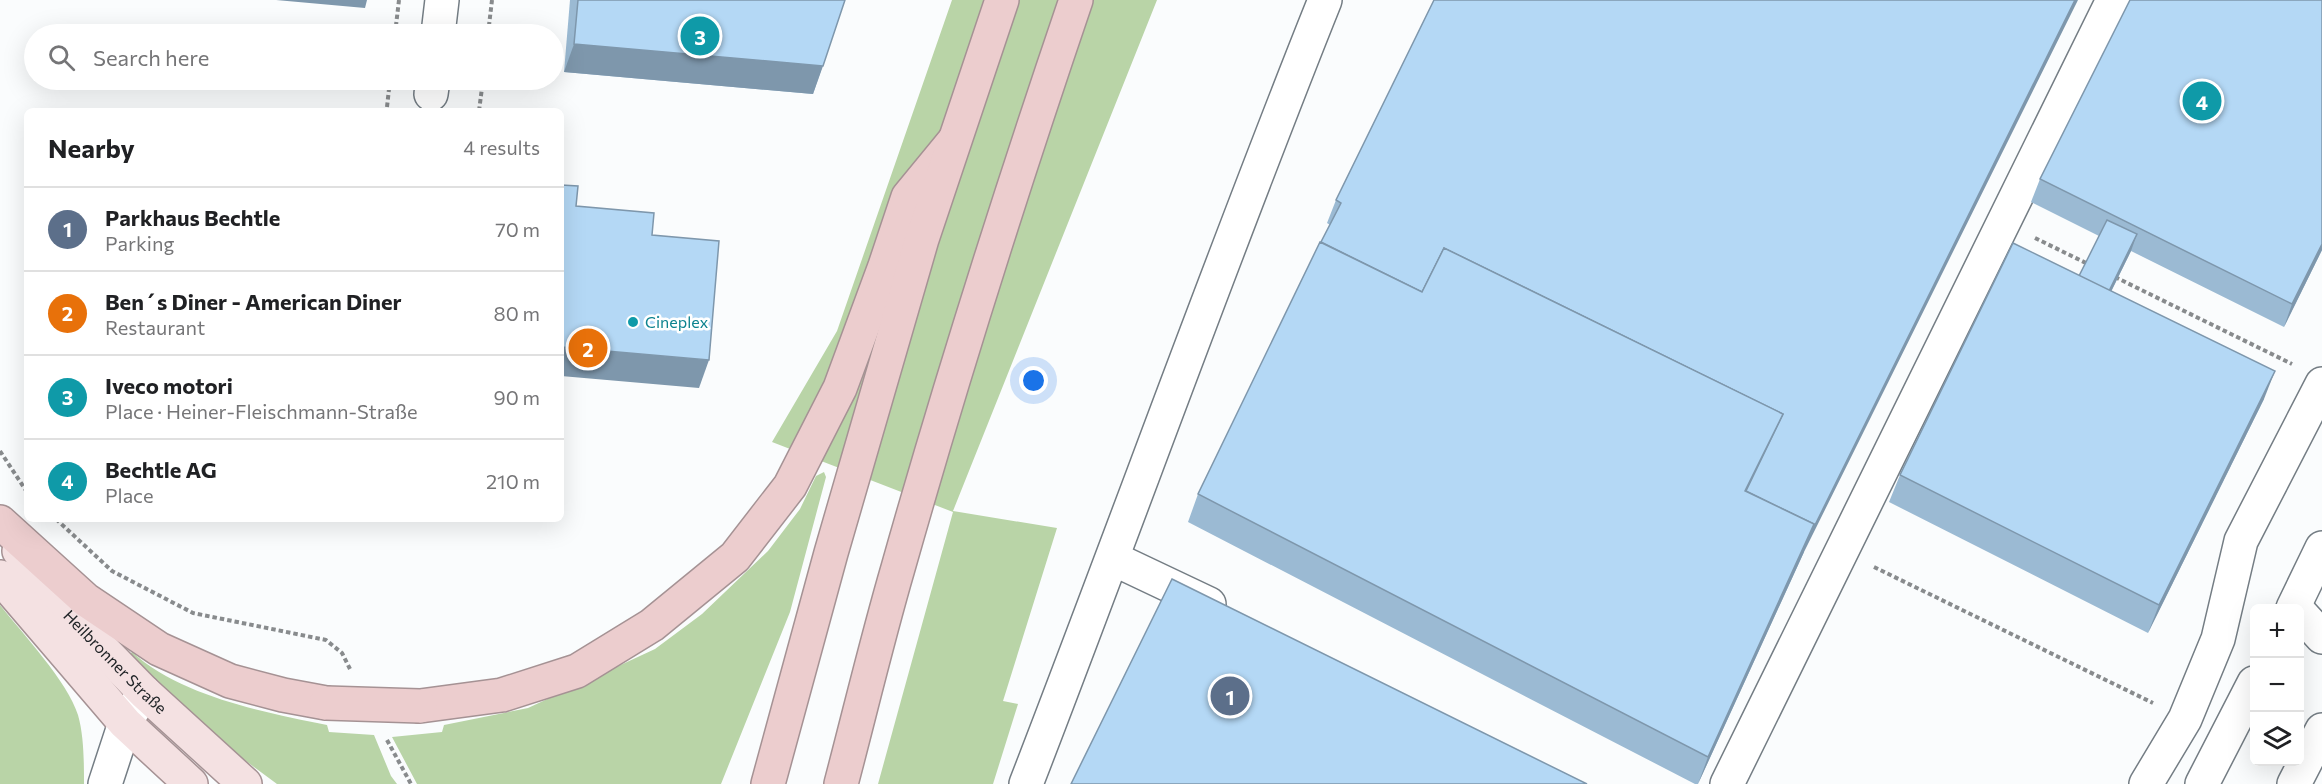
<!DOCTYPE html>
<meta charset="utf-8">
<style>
body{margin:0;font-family:Commissioner,sans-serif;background:#f2f2f2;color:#202124}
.controls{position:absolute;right:18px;bottom:18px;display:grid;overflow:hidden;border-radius:9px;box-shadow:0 6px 24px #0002}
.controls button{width:54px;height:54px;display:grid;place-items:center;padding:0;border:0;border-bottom:2px solid #e0e0e0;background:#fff;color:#202124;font:30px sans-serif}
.you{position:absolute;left:1034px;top:381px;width:21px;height:21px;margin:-15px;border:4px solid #fff;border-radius:50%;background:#1a73e8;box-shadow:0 0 0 9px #1a73e833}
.badge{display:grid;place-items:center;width:39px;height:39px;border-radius:50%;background:#d93025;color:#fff;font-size:20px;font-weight:700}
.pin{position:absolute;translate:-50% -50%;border:3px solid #fff;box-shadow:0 2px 6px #0006}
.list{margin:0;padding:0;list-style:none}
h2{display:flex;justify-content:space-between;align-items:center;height:78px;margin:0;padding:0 24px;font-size:26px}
h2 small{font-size:20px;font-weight:400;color:#757577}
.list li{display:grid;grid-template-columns:39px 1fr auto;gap:18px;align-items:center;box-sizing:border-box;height:84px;padding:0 24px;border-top:2px solid #e0e0e0}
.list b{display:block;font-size:22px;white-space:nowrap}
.list p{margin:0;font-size:20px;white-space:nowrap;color:#757577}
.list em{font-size:20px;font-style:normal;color:#757577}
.icon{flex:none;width:33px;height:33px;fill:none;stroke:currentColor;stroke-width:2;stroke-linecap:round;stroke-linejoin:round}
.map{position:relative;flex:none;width:2322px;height:784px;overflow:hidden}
.search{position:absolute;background:#fff;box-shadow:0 6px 24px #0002;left:24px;top:24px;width:540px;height:66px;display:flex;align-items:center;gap:15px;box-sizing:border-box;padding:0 21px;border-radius:33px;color:#757577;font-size:22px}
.panel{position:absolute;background:#fff;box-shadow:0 6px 24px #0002;left:24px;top:108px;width:540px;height:414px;border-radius:9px}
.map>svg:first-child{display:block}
.green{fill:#b9d4a7}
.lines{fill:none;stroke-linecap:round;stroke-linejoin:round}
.minor-casing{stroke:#747d84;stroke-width:36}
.major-casing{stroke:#a59294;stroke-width:36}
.highway-casing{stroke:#a59294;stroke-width:36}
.path{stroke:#888b8d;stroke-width:4;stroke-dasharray:4.5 3;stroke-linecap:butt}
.minor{stroke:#fff;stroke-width:33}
.major{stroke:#f4e1e2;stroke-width:33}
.highway{stroke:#eccdce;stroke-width:33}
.highway-bridge-casing{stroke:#a59294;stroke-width:36;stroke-linecap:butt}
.highway-bridge{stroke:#eccdce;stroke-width:33}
.wall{fill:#9bbad3}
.shaded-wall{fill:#7e97ac}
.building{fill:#b4d8f5;stroke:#7e97ac;stroke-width:1.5}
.culture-dot{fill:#0f9aa8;stroke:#fff;stroke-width:2}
.labels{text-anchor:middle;stroke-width:5;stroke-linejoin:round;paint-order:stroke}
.culture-label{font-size:16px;fill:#0d838f;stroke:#fff;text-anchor:start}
.street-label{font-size:16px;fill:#202427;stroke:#fff}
</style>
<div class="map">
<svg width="2322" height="784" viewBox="0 0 2322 784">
<rect width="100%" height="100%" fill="#fafcfd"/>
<g class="green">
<path d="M952,0H1157L953,511L1057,528L1003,701L1018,704L993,784H878L953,512L772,442L837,331Z"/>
<path d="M824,472L826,477L790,612L721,784H417L392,737L442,732L444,725L528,708L655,649L702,614L768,551L800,509L816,476Z"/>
<path d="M0,605C22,633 68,682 78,715C84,736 84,762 84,784H0Z"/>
<path d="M132,652C182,697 264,712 327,725L329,732L374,735L391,776L397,784H277L177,710L124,661Z"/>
</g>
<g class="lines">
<g class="minor-casing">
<g id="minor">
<path d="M438,34L442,0"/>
<path d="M431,94L433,80"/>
<path d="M1114,559L1209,604"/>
<path d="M2293,608L2322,548"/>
<path d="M2300,613L2322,637"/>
<path d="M105,784L125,723L144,692"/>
<path d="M1026,784C1127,523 1221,259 1325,0"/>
<path d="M1727,784L2113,0"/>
<path d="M2146,784L2185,719L2218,639L2241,541L2322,384"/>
<path d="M2202,784L2254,683"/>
<path d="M2294,784L2322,730"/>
</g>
</g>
<g class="major-casing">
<g id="major">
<path id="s1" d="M19,551L66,612L144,692L245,784"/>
<path d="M0,577L125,723L191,784"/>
</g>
</g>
<g class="highway-casing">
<g id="highway">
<path d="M0,522L86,600L159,649L230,681L283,695L326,703"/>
<path d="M420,706L502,695L577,671L652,625L735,557L790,486L840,388L885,266L908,197L954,141"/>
<path d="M768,784L831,553L922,239L1002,0"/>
<path d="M841,784C860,712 877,640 898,568C952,377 1012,188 1076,0"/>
</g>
</g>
<g class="path">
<path d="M395,34L399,0"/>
<path d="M488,34L492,0"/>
<path d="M387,107L390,80"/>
<path d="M479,111L483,80"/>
<path d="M2035,238L2090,265"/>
<path d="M2115,277L2292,364"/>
<path d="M0,451L27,492"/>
<path d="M56,519L112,571L193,613L326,640L342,653L350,669"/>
<path d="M1874,567L2153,703"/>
<path d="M387,740L411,784"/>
</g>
<use href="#minor" class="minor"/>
<use href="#major" class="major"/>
<use href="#highway" class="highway"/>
<g class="highway-bridge-casing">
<path id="highway-bridge" d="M326,703L420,706"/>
</g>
<use href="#highway-bridge" class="highway-bridge"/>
</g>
<g class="wall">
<path d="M570,0H845L813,94L564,72Z"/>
<path d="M1434,0L1804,552L1698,784H1695L1188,522L1198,494L1330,225L1327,223L1336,200Z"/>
<path d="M2322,0V250L2284,327L2131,251L2111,292L2264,399L2148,633L1889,502L1900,475L2079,276L2099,236L2031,202L2040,179Z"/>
</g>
<g class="shaded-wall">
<path d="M276,0H367L365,8Z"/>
<path d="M2075,0H2078L1804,552L1698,784L1708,757L1814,524Z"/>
<path d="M574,44L823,66L813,94L564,72Z"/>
<path d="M2137,234L2131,251L2097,320L2103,303Z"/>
<path d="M2322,244V250L2284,327L2292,304Z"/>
<path d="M561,347L709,360L699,388L561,376Z"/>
<path d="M2275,371L2264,399L2148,633L2159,605Z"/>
</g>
<g class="building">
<path d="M578,0H845L823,66L574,44Z"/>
<path d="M1434,0H2075L1813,529L1814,524L1746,491L1783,414L1444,248L1422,292L1321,242L1341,203L1336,200Z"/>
<path d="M2130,0H2322V244L2292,304L2040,179Z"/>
<path d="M348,25L362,26L361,34H347Z"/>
<path d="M561,185L578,186L576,206L654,213L652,235L719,241L709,360L561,347Z"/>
<path d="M2107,220L2137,234L2109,291L2079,276Z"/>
<path d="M1320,242L1422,292L1444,248L1783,414L1745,491L1814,524L1708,757L1198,494Z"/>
<path d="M2013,243L2275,371L2159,605L1900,475Z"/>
<path d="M1172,579L1587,784H1071Z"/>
</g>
<circle class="culture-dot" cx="633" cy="322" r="6"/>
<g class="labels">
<g class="culture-label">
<text x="645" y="328">Cineplex</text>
</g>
<g class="street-label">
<text dy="6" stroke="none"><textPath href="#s1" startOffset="147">Heilbronner Straße</textPath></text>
</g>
</g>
</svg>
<div class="controls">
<button>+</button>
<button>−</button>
<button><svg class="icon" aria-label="layers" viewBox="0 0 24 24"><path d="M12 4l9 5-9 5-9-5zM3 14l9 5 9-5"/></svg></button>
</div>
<div class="you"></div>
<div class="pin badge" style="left:1230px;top:696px;background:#5c6f8a">1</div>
<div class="pin badge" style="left:588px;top:348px;background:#e8710a">2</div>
<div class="pin badge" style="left:700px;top:36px;background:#0f9aa8">3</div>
<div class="pin badge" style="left:2202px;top:101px;background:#0f9aa8">4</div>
<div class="search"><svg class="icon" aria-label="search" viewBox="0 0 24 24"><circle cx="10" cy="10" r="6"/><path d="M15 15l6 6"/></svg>Search here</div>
<section class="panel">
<h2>Nearby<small>4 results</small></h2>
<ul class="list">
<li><span class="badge" style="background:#5c6f8a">1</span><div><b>Parkhaus Bechtle</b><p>Parking</p></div><em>70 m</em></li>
<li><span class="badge" style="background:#e8710a">2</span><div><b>Ben´s Diner - American Diner</b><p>Restaurant</p></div><em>80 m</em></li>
<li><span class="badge" style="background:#0f9aa8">3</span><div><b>Iveco motori</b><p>Place · Heiner-Fleischmann-Straße</p></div><em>90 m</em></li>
<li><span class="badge" style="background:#0f9aa8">4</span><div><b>Bechtle AG</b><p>Place</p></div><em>210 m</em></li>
</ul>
</section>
</div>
